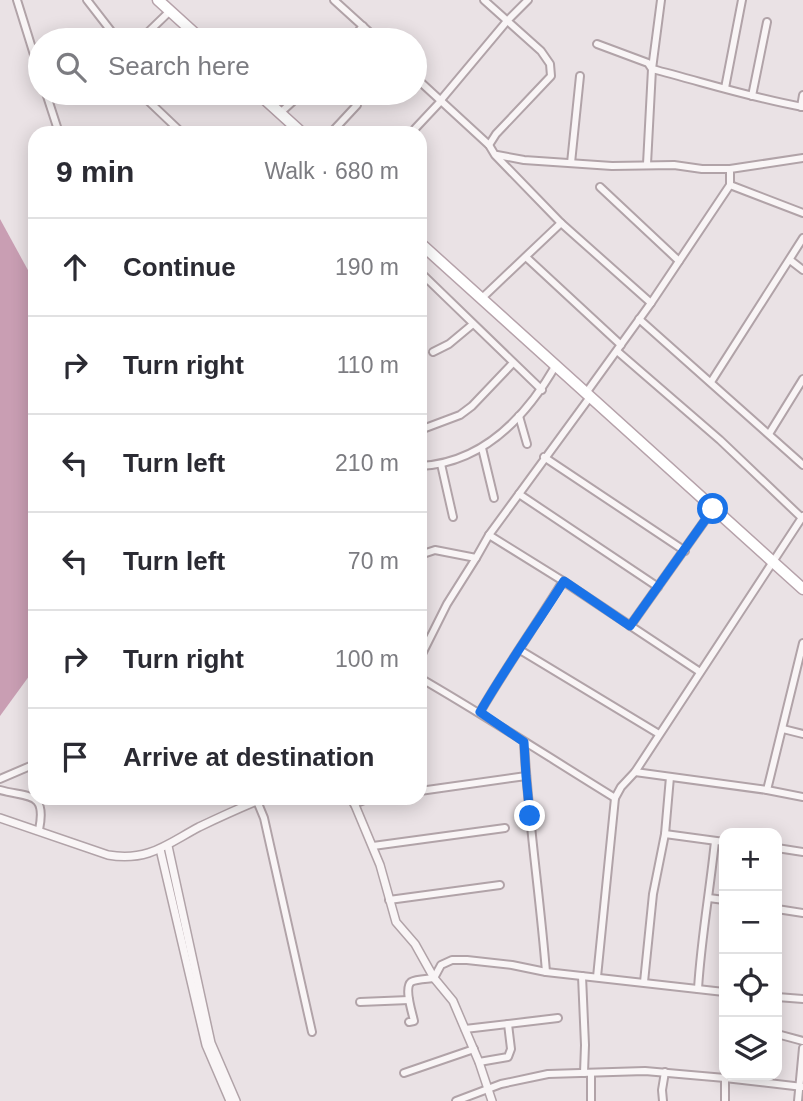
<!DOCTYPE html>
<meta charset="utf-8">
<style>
body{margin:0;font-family:Arial,sans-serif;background:#f2f2f3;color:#2b2b33}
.controls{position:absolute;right:21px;bottom:21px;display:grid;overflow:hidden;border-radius:14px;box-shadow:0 4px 18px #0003}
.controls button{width:63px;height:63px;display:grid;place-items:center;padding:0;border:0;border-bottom:2px solid #e1e1e2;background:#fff;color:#2b2b33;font:35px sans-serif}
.stop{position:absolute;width:21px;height:21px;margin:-16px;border:5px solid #1a73e8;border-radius:50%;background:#fff}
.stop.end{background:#1a73e8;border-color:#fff;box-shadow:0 2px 7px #0008}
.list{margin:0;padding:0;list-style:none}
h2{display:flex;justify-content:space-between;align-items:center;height:91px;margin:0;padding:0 28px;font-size:30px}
h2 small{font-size:23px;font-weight:400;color:#7c7c81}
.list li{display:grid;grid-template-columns:46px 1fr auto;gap:21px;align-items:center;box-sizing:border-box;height:98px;padding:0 28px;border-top:2px solid #e1e1e2}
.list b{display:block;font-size:26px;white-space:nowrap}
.list em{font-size:23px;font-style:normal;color:#7c7c81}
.icon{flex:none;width:38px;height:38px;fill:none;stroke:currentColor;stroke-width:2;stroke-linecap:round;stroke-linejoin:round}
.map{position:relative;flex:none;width:803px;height:1101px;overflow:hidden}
.search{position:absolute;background:#fff;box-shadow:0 4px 18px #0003;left:28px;top:28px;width:399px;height:77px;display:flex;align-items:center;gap:18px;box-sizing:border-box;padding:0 24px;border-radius:38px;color:#7c7c81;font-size:26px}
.panel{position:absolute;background:#fff;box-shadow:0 4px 18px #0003;left:28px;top:126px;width:399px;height:679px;border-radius:21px}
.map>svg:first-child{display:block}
.water{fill:#c99eb3}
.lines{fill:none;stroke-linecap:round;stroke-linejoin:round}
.minor-casing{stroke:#b1a3a8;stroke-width:10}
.tertiary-casing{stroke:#b1a3a8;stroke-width:10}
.primary-casing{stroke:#b6a2aa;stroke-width:13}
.minor{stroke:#f9f5f6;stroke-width:6}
.tertiary{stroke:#f9f5f6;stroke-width:7}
.primary{stroke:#fff;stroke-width:10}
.route{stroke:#1a73e8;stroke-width:9}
</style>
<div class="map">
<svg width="803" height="1101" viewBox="0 0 803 1101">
<rect width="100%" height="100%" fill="#eae2e5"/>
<path class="water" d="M0,219L35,283V668L0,716Z"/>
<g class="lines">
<g class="minor-casing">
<g id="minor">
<path d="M17,0L40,74"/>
<path d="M87,0L118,40"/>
<path d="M334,0L378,40"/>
<path d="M484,0L541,51L550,64L551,76L496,134L489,145"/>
<path d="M140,40L170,11"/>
<path d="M351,40L363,26"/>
<path d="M597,44L648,63L652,69C703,82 752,98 803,107"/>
<path d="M415,77L489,145L495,155L561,223L651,303"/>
<path d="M725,88L742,0"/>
<path d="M46,93L59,133"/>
<path d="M140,93L182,133"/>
<path d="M752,96L767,22"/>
<path d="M440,101L507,21L528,0"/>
<path d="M801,107L803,95"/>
<path d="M280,113L302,93"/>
<path d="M331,133L357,105"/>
<path d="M411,133L441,101"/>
<path d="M497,155L524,160L612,166L674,165L702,169H730"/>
<path d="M571,163L580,76"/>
<path d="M647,164L652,69L661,0"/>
<path d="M730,185L803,213"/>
<path d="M600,187L679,261"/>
<path d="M526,257L621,345"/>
<path d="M790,260L803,270"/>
<path d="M420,272L542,390"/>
<path d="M481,299L561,223"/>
<path d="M639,319L803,465"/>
<path d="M617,351L720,440L802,518"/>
<path d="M433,352L449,344L473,324"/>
<path d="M711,382L803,238"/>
<path d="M586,393L651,303L730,185V169L803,158"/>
<path d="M519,416L527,444"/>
<path d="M420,430L460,415L472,406L513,363"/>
<path d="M769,434L803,379"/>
<path d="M482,448L494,498"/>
<path d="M544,457L685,551"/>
<path d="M441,464L453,517"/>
<path d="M420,466C483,463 526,417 556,365"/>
<path d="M519,494L658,587"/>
<path d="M489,535L563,581L700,672"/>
<path d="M420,555L435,550L476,558"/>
<path d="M630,626L713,509"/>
<path d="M520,650L659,734"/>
<path d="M420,658L447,604L476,558L489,535L590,397"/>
<path d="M420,678C486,716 550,758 615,798"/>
<path d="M480,712C506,667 536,625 563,581"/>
<path d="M783,729L803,734"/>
<path d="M524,742C528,819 540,895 546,972"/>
<path d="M635,772L767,790L803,797"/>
<path d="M0,779L35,764"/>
<path d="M0,790C29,798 47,791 39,830"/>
<path d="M767,790L803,643"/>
<path d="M420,791L526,776"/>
<path d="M257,801L264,818L312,1032"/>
<path d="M354,804L369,798"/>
<path d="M665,834L724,842"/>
<path d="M373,846L505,828"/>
<path d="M777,848L803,852"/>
<path d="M709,898L724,900"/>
<path d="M389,900L500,885"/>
<path d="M777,909L803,913"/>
<path d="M582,976L585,1045L584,1073"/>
<path d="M597,977L615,798L621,787L635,772L803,516"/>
<path d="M644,982L653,894L665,834L670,777"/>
<path d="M698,989C701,939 710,890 715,841"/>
<path d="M777,997L803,999"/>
<path d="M360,1002L409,1000"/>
<path d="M409,1022L414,1021C412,1012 404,988 411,982C416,979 428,979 434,978L441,965L452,960H467L512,965L546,972L724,992"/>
<path d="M465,1029L558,1018"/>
<path d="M777,1034L803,1041"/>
<path d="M479,1062L508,1057L511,1049L508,1024"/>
<path d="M404,1073L474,1049"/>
<path d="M591,1073V1101"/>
<path d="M725,1075V1101"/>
<path d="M456,1101L501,1084L548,1074L645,1071L725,1078L803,1087"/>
<path d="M663,1101L662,1090L665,1072"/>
<path d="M798,1101L803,1048"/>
</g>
</g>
<g class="tertiary-casing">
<g id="tertiary">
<path d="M352,798L380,865L396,922L415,944L434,978L453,1001L479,1062L492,1101"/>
<path d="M0,818L108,855C148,862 167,844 199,827C220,817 242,807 264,798"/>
<path d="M168,846L211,1043L236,1101"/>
<path d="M160,849L206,1045L230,1101"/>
</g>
</g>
<g class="primary-casing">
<g id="primary">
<path d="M158,0L202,40"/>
<path d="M258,93L302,133"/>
<path d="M420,243L803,589"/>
</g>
</g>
<use href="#minor" class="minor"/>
<use href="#tertiary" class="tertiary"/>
<use href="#primary" class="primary"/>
</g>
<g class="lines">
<path class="route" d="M530,816L526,776L524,742L480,712C506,667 536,625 564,581L630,626L713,509"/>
</g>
</svg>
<div class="controls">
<button>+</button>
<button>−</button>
<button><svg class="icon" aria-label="locate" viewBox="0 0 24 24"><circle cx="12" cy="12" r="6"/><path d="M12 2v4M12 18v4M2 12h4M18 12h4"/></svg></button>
<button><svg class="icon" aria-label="layers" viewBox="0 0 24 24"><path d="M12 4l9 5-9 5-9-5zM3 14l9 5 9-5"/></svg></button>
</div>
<div class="stop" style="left:713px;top:509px"></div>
<div class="stop end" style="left:530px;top:816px"></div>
<div class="search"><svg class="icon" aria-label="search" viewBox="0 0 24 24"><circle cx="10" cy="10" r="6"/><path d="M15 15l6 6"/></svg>Search here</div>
<section class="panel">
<h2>9 min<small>Walk · 680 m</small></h2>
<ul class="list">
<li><svg class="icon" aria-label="ahead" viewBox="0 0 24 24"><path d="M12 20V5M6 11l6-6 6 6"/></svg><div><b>Continue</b></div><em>190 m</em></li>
<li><svg class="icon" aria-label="right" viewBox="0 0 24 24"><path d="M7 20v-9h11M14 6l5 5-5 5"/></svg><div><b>Turn right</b></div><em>110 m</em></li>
<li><svg class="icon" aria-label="left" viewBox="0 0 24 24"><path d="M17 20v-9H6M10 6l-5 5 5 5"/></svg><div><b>Turn left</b></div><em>210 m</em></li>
<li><svg class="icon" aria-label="left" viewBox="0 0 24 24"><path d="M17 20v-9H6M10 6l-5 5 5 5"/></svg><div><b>Turn left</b></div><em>70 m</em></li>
<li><svg class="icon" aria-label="right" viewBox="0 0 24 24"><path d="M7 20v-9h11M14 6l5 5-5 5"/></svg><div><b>Turn right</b></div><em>100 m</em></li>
<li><svg class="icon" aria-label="arrive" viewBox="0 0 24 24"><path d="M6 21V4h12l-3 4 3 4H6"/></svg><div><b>Arrive at destination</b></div></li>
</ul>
</section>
</div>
